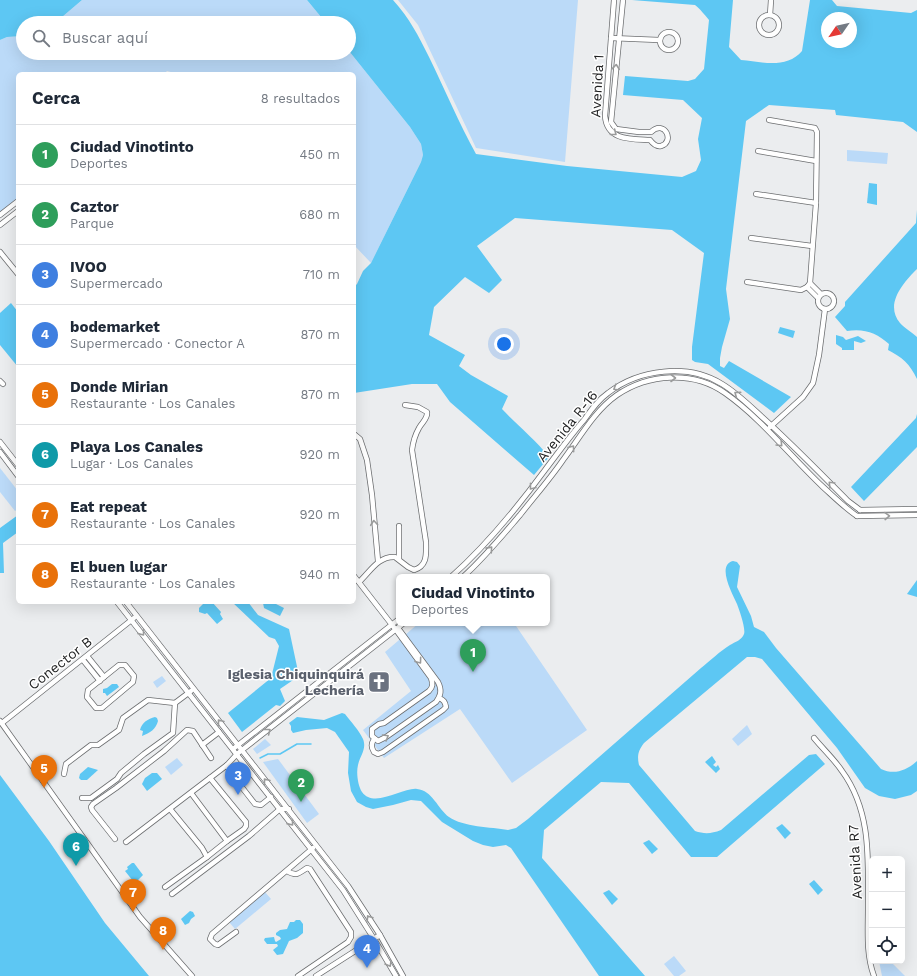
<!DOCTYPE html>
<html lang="es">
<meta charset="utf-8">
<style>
body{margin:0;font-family:"Work Sans",sans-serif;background:#f2f2f3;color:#1f2937}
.controls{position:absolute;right:12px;bottom:12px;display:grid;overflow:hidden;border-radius:6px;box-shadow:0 4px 16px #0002}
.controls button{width:36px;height:36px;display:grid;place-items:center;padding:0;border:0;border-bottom:1px solid #e0e1e3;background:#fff;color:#1f2937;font:20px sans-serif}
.compass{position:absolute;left:821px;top:12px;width:36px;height:36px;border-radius:50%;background:#fff;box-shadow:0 4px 16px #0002;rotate:236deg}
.you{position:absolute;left:504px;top:344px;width:14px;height:14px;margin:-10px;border:3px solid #fff;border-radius:50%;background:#1a73e8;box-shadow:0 0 0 6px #1a73e833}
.badge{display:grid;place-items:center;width:26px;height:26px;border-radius:50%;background:#2563eb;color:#fff;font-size:13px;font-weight:700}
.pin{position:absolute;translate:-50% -33px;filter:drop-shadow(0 1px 2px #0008)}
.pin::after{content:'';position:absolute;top:21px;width:14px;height:12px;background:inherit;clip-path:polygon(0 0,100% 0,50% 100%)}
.popup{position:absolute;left:396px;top:574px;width:154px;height:52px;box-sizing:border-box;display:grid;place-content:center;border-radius:6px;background:#fff;filter:drop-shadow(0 1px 3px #0005);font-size:13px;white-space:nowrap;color:#747a83}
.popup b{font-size:15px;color:#1f2937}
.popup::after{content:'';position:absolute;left:50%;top:100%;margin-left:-8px;border:8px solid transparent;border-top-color:#fff}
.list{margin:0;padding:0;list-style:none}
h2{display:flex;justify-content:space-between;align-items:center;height:52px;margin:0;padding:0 16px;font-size:17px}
h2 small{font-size:13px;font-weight:400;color:#747a83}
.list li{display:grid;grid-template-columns:26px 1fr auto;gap:12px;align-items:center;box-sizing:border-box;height:60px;padding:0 16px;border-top:1px solid #e0e1e3}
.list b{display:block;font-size:15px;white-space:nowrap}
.list p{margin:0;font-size:13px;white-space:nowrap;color:#747a83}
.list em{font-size:13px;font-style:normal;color:#747a83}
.icon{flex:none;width:22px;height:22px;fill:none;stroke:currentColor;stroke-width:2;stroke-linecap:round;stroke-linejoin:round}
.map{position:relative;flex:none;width:917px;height:976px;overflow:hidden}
.search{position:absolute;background:#fff;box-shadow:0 4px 16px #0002;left:16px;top:16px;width:340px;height:44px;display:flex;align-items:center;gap:10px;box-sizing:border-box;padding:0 14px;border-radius:22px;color:#747a83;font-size:15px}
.panel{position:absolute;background:#fff;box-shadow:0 4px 16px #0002;left:16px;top:72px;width:340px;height:532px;border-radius:6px}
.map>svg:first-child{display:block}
.green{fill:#bbdaf8}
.water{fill:#5dc7f3;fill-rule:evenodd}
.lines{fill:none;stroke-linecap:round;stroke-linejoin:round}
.stream{stroke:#5dc7f3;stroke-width:1.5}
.minor-casing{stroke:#6c6e70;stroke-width:6}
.minor{stroke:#fff;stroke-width:4.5}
.oneway{stroke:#9a9b9b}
.labels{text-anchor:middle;stroke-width:3;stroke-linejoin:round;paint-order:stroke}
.street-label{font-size:14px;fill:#1f2021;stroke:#fff}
.worship-label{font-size:14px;font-weight:bold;fill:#5b616d;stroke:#fff;text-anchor:end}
</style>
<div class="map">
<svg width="917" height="976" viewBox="0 0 917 976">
<rect width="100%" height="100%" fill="#ebedef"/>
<g class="green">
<path d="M82,0H307L326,23H55Z"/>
<path d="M398,0H578L565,162L476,148L418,25Z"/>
<path d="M23,36V53H349V51L410,127L421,144L423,155L421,162L371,263L354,245V74H178L167,71L164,74H18V201L0,215V40L7,37Z"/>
<path d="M847,150L888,153L887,164L847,161Z"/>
<path d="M0,468L18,491V509L15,511L0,492Z"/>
<path d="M419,623H514L587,730L512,783L460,709L384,758L363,730L411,691L385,652Z"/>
<path d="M162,676L166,681L157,688L153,682Z"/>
<path d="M747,725L752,734L738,746L732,739Z"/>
<path d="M265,739L271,745L257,754L253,749Z"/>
<path d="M177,758L183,765L171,775L165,767Z"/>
<path d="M278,759L319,814L307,823L263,762Z"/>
<path d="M265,892L271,899L235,929L229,922Z"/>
<path d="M674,956L686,971L679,976H674L664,964Z"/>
<path d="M879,961H890L905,976H882Z"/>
</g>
<g class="water">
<path d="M0,0H82L55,23H23V36L7,37L0,40Z"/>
<path d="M307,0H393C410,19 418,35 429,57C445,90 459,123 476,154L567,166L682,177L696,171L701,160L698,139L702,118L683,100L623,95L625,76L688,81L695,79L704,69L709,20C704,14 701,10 695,5L632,0H733L729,47L741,60C762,62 787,69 802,51L810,0H832L837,6L911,13L917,10V132L903,122L836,115L835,110L769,105L746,121L726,289L730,319L722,347L720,358V366L724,368L729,361L791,397L774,413L708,364L695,362L692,360V347L704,253L672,230L515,218L477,246L502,280L489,293L465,277L434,307L429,335L465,355L459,366L471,375L508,396L502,409C517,425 535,439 549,457L534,475L450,402L437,384H412L354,393V287L357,284L363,271L371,263L421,162L423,155L421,144L410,127L349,51V23H326ZM827,18H851V42H827Z"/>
<path d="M869,183L877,184V205L867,203Z"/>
<path d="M917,210V269C904,282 884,304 900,323C904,328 912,332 917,337V379C910,364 902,357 888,350L889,344C877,333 864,328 847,331L835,317L845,306V302L916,223Z"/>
<path d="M11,303L18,312V367L0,345V313Z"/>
<path d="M780,327L795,331L793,338L778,333Z"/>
<path d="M836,335L843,337L846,340L858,336L866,341L861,343L854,341V350H842V348L836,344Z"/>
<path d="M917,414V447L864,501L851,487L916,418Z"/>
<path d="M18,515V532L3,543L4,573H0V528Z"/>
<path d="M733,561L737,562L740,566L737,587L751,616L754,627L764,632L776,648L881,769C894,775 906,771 917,761V791L911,795L895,799L879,796L865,788L837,748L762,659L755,657H747L644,743C638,751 637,756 639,765L695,831C704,834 711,834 721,830L809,755L816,754L825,764L717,857H691L629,783L601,782L544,830L542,858L645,976H599L511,848L506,845L493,847L483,845L473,841L442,822L421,801L411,800L393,805L373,809L366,807L357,802L351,791L348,773L349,752L335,732L327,728L306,730L293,733L291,730V726L289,723L297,717L324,720L342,713L345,714C351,722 359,730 363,739C367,749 360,756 358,765C356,773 358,786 362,792C374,809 404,787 417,789C432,790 438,809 449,817C463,827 491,827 508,830L516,828L528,819L701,668C710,661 720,651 730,645C735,642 742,640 744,634C746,629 739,609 737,604C733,595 716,565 733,561Z"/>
<path d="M917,580V597L907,594Z"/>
<path d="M202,602H212L221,612L220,614L223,619L217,624L207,613L205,614L199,612V608L203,604Z"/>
<path d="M232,602H248L258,615L289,629L299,676L280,689L285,701L280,706L276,705L242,732L228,713L271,678L279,646L275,639L269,637Z"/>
<path d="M264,602H272L284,608L280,616L264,608L263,603Z"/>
<path d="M112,684H117L119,687L107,696L105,693H103V689L107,688Z"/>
<path d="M155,717L157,718L158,721C156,729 150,733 142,736L143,731L140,730C142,722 148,719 155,717Z"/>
<path d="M712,756L716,762L713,765L716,767L718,765L720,769L716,773L705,762Z"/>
<path d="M88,767L98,770L87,780H81L79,778L80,774Z"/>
<path d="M152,773H157L162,779L147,791L142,784L145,778Z"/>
<path d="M0,775L49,841L105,923L149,976H0Z"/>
<path d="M782,824L791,833L785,839L776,828Z"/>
<path d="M649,840L658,849L652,854L643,843Z"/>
<path d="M132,863H134L143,875L136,882L134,880L133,881L125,871L128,869L127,867Z"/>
<path d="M814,880L823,890L818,895L809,884Z"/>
<path d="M609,890L618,899L612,905L603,893Z"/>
<path d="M190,911L193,912L195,916L191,919L189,923L185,925L181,919Z"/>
<path d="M296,920H300L303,924V933L297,938L289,941L283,954L277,955L273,950L278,946L277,944H267L264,940L265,938L274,937L275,941L276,942L281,939L280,937L276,935V933L280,930L287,929L290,922H294Z"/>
</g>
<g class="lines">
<path class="stream" d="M260,758L268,754H280L297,744H311"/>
<g class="minor-casing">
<g id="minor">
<path d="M614,0L605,116C607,141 631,139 650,140C653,144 656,147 661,146C675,142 665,119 651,132H639L616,129L611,122L623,0"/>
<path d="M770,15L771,0"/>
<circle cx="769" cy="25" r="10"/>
<circle cx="669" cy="41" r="9"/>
<path d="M611,38L659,40"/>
<path d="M758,151L816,161"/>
<path d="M756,194L816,203"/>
<path d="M0,215L18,201"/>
<path d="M0,225L18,211"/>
<path d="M751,238L812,246"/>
<path d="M0,252L18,274"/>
<path d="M747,282L801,290L807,287L810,283L816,203L817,132L815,128L769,120"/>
<path d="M810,283L821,294"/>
<path d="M807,287L818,298"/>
<circle cx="826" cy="301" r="8"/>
<path d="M0,381L3,384"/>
<path d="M770,427L803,397L813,383L819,355L825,309"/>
<path d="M354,434L360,439L367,460L372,495L378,561"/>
<path d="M0,442L18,465"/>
<path d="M0,452L18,476"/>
<path d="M860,510L917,509"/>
<path d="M857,516L917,515"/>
<path d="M399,526V559"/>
<path d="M354,576L396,630L431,678C433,684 433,687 429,691L384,723L379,724L372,729V736L378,741L386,737L436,702C441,695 442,690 438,682L398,628"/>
<path d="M451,577C487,545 517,508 545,470C558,453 570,436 584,420C591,410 598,400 608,393C639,369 688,363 722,384C737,393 749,405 762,417C792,444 820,473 848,501L860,510"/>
<path d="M463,577C484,558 502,536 520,515C534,497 550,479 563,460C579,439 594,411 617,395C648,374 693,370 725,393C762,419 790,456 823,487C834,497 845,508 857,516"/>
<path d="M359,582C370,572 378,556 395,557L408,567L414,570C428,566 426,553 426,542L412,450C413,442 415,435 419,428C422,422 428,419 427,412L418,407L405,405"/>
<path d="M117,602L343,890L374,939L396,976"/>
<path d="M126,602L348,886L380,935L403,976"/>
<path d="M87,656L104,677"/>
<path d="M83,660L100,681"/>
<path d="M119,665H125L134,676L133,682L102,708H96L87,697L88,690Z"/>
<path d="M0,721L140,917L192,976"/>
<path d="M2,723L134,618"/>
<path d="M814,738C823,749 834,759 842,771C872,812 868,861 868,909C868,931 866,955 874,976"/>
<path d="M374,739C371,744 371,747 374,752L378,754L383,752L443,710L446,707C445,702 444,700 439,698"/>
<path d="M202,745L219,732"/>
<path d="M233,749L399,619"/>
<path d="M227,765L230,772L255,804L261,805L271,797"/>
<path d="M64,774L66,764L91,745H98L119,730L123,718L148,700L175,703L191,691"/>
<path d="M191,793L227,841L244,829L246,826V822L210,778"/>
<path d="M82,798H91L117,779L121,773L144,754L173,733L175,703"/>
<path d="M115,839L92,810L91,807L93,804L116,788L164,751L187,730L193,731L211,758"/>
<path d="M126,842L227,765L237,754L404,623"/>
<path d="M207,857L227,841"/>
<path d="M287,871C297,877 299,873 307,868L310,869L351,932V937L348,942L298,976"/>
<path d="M165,887L207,857L202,848L170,809"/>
<path d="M172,894L249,836L280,809H289"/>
<path d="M236,932L218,945L215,944L210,939L212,934L313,848"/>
<path d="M316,976L380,935"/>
</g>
</g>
<use href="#minor" class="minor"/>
</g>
<defs><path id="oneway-chevron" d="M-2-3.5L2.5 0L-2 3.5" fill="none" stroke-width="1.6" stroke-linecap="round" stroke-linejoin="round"/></defs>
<g class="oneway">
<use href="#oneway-chevron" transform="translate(616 67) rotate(-84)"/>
<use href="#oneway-chevron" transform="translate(614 133) rotate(38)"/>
<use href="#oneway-chevron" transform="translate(673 378)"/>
<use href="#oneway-chevron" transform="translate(616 388) rotate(149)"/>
<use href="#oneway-chevron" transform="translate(737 394) rotate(-143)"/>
<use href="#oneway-chevron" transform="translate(780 444) rotate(46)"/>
<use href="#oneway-chevron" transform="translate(572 448) rotate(-54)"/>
<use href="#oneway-chevron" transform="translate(831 484) rotate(-135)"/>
<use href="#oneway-chevron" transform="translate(532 487) rotate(128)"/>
<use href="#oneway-chevron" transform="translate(887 516) rotate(-2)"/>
<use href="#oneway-chevron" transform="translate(374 523) rotate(-95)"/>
<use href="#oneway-chevron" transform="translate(490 549) rotate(-48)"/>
<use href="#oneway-chevron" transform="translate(142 633) rotate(52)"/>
<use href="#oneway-chevron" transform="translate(419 661) rotate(54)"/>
<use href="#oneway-chevron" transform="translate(220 722) rotate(-128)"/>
<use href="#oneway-chevron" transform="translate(268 731) rotate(-38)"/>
<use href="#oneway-chevron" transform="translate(386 737) rotate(-31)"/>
<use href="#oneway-chevron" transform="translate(266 781) rotate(-128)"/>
<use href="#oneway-chevron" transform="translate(291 823) rotate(51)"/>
<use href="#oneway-chevron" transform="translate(369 918) rotate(-123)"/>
<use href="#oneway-chevron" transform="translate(389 964) rotate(60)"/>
</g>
<defs>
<g id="church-square" transform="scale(1.15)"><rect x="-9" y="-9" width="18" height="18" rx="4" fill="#6b7280" stroke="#fff"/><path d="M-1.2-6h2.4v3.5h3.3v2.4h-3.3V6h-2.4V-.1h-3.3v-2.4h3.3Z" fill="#fff"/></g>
</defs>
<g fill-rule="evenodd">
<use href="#church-square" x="379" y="682"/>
</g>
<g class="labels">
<g class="street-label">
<text transform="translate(597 86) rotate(-87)" y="5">Avenida 1</text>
<text transform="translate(567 426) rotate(-51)" y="5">Avenida R-16</text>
<text transform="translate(60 663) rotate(-38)" y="5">Conector B</text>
<text transform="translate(855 862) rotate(-93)" y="5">Avenida R7</text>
</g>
<g class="worship-label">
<text x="364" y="679">Iglesia Chiquinquirá<tspan x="364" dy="16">Lechería</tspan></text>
</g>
</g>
</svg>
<div class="controls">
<button>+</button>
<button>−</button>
<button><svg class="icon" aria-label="locate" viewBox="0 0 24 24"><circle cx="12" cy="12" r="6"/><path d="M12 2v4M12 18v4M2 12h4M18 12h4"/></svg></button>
</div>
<svg class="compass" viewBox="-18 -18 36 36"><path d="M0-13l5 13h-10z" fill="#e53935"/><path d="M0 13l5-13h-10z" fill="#747a83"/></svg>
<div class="you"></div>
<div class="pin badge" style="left:473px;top:672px;background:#2e9e5b">1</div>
<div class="popup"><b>Ciudad Vinotinto</b>Deportes</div>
<div class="pin badge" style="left:301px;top:802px;background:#2e9e5b">2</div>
<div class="pin badge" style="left:238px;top:795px;background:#3f7fe0">3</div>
<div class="pin badge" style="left:367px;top:968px;background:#3f7fe0">4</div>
<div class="pin badge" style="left:44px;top:788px;background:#e8710a">5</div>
<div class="pin badge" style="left:76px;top:866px;background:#0f9aa8">6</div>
<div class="pin badge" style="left:133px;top:912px;background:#e8710a">7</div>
<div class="pin badge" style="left:163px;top:950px;background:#e8710a">8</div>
<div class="search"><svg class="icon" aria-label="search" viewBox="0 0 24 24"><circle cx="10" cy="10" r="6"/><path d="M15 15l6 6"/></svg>Buscar aquí</div>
<section class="panel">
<h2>Cerca<small>8 resultados</small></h2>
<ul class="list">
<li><span class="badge" style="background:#2e9e5b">1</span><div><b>Ciudad Vinotinto</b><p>Deportes</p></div><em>450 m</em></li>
<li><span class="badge" style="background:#2e9e5b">2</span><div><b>Caztor</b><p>Parque</p></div><em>680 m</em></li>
<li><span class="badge" style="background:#3f7fe0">3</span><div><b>IVOO</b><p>Supermercado</p></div><em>710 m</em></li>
<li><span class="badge" style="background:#3f7fe0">4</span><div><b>bodemarket</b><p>Supermercado · Conector A</p></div><em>870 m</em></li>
<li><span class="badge" style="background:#e8710a">5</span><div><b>Donde Mirian</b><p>Restaurante · Los Canales</p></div><em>870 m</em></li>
<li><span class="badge" style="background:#0f9aa8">6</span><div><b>Playa Los Canales</b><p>Lugar · Los Canales</p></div><em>920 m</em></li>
<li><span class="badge" style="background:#e8710a">7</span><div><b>Eat repeat</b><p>Restaurante · Los Canales</p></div><em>920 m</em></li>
<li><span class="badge" style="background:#e8710a">8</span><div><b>El buen lugar</b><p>Restaurante · Los Canales</p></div><em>940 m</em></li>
</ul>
</section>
</div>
